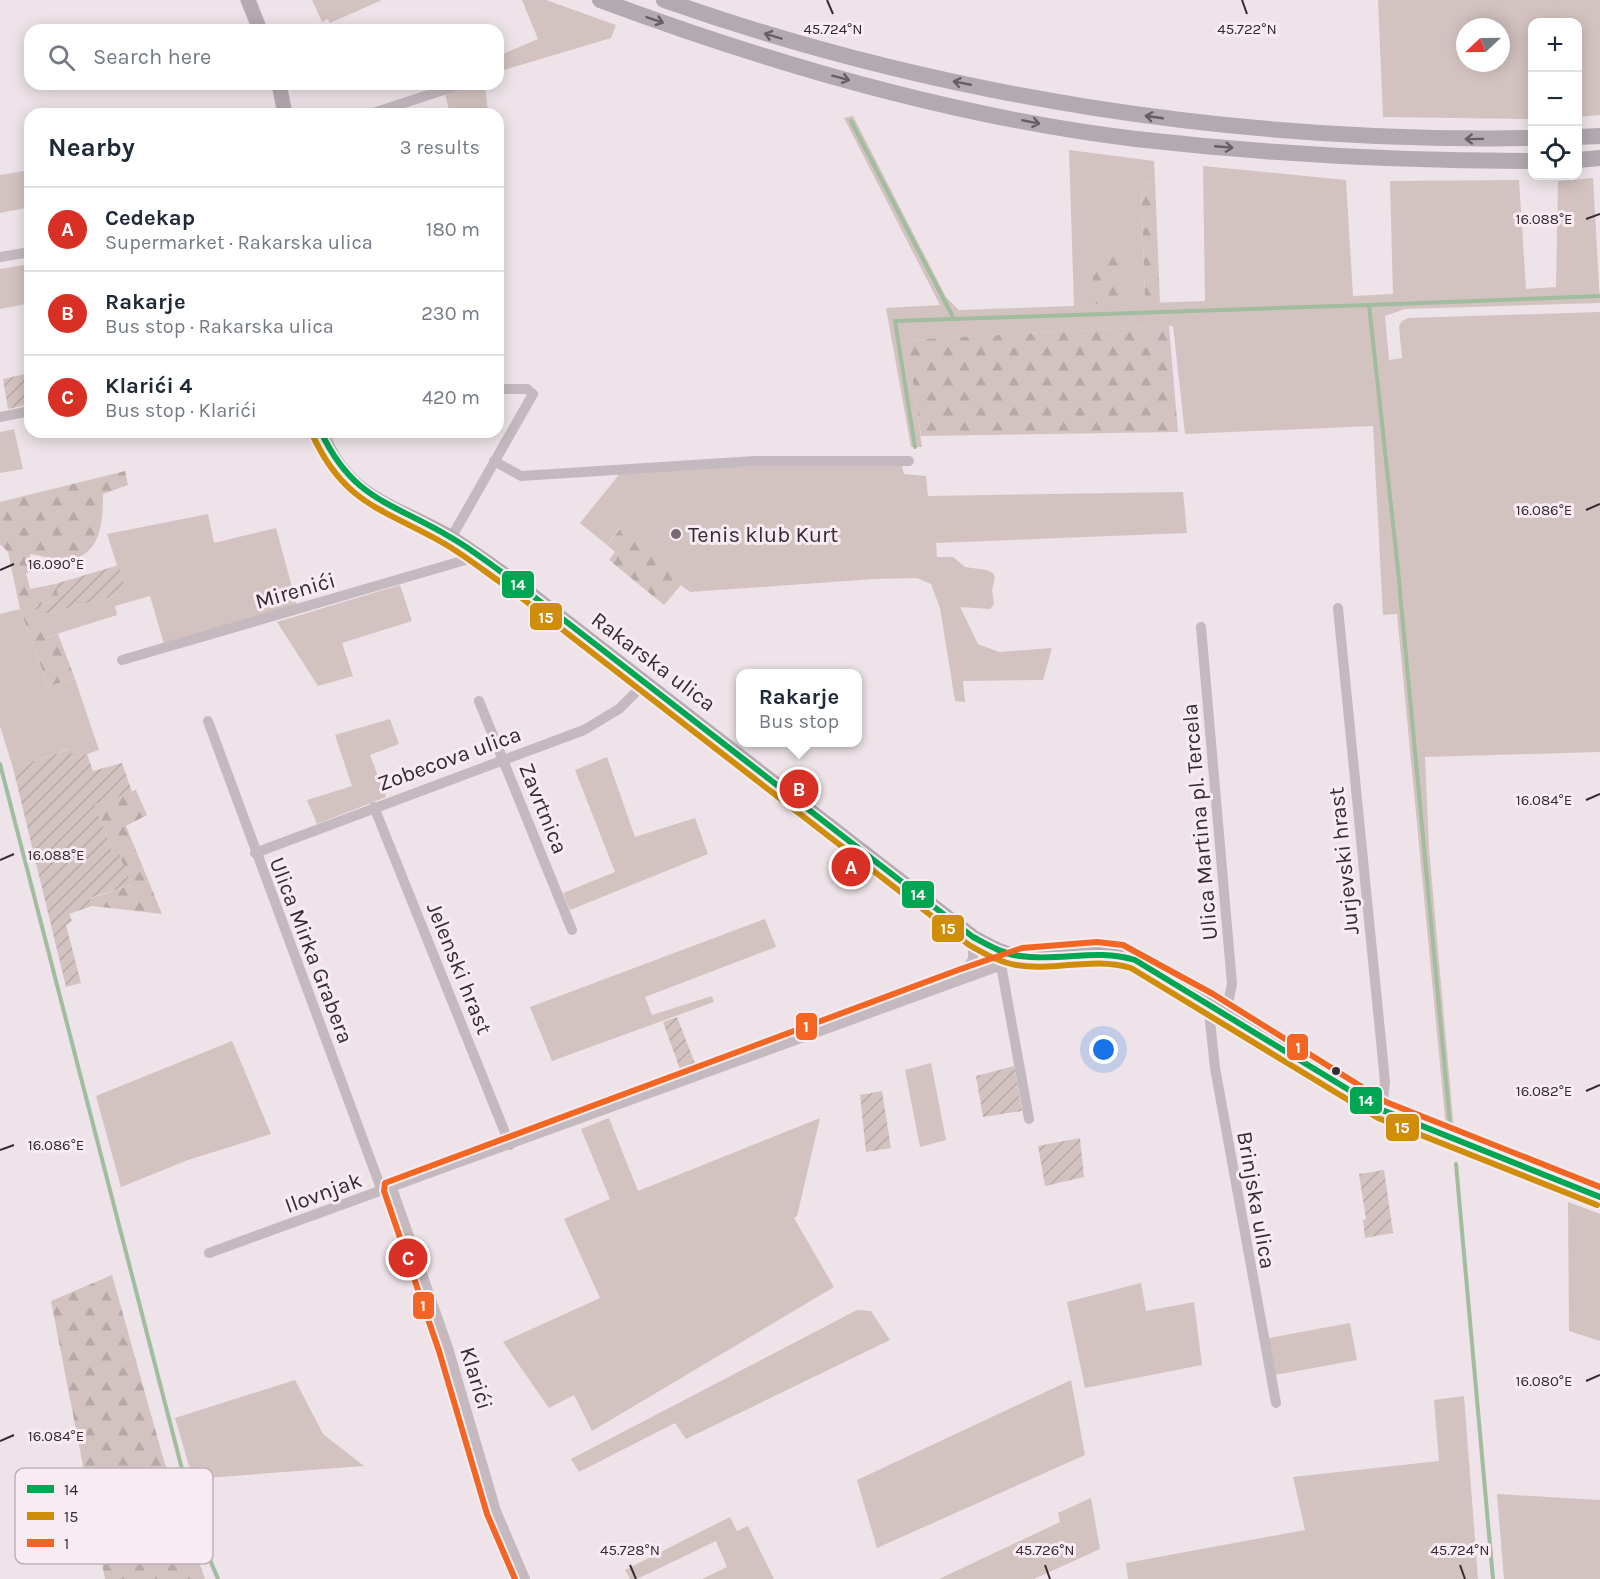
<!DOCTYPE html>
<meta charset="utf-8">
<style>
body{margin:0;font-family:Karla,sans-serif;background:#f2f2f3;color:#1f2937}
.controls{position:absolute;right:18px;top:18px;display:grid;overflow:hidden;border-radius:12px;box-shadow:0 3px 15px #0003}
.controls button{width:54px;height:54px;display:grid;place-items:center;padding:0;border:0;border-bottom:2px solid #e0e1e3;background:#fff;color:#1f2937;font:30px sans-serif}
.compass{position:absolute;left:1456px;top:18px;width:54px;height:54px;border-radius:50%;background:#fff;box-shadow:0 3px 15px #0003;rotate:248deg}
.you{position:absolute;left:1104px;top:1050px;width:21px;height:21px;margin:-15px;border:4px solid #fff;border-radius:50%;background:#1a73e8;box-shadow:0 0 0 9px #1a73e833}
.badge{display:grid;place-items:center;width:39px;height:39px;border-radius:50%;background:#d93025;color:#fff;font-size:20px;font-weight:700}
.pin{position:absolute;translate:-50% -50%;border:3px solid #fff;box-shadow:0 2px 6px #0006}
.popup{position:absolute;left:736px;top:669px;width:126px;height:78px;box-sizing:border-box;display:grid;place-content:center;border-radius:12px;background:#fff;filter:drop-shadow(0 2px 4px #0005);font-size:20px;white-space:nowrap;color:#747a83}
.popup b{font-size:22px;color:#1f2937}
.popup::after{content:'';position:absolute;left:50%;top:100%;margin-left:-12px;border:12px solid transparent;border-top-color:#fff}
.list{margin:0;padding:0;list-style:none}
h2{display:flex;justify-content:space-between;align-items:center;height:78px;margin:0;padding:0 24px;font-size:26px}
h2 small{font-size:20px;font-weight:400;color:#747a83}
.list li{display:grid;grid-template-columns:39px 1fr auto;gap:18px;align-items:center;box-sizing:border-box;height:84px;padding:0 24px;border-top:2px solid #e0e1e3}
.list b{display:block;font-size:22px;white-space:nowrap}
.list p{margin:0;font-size:20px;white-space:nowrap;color:#747a83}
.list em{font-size:20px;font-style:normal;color:#747a83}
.icon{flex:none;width:33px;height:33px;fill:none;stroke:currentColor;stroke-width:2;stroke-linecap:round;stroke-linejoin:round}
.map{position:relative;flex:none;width:1600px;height:1579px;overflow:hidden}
.search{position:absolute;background:#fff;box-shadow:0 3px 15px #0003;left:24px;top:24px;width:480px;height:66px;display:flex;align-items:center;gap:15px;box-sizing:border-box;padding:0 21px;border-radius:18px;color:#747a83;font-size:22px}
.panel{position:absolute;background:#fff;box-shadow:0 3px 15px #0003;left:24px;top:108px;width:480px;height:330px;border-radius:18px}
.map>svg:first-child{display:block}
.green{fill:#d3c3c0;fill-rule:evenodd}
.forest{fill:url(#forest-firs)}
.garden{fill:url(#garden-furrows)}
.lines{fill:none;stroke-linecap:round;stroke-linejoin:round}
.stream{stroke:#a1bc9f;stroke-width:4}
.street{stroke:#c3b9bf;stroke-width:10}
.secondary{stroke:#b5aab1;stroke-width:15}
.primary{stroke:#b3aaaf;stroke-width:16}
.bus-1-casing{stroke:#f8ebf2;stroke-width:10}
.bus-2-casing{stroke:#f8ebf2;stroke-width:10}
.bus-3-casing{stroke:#f8ebf2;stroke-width:10}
.bus-1{stroke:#00a651;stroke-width:6}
.bus-2{stroke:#d08d0a;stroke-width:6}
.bus-3{stroke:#f26522;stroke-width:6}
.oneway{stroke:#685d65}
.ticks{fill:none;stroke:#362a33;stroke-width:2}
.poi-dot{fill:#766b72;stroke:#f8ebf2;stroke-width:2}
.bus-dot{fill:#362a33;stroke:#f8ebf2;stroke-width:2}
.labels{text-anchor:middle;stroke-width:6;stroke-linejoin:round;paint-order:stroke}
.poi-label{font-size:22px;fill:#362a33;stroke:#f8ebf2;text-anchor:start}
.street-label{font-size:22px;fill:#362a33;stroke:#f8ebf2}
.key{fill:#f8ebf2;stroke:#beb1b9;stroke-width:1.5}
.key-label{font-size:16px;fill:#362a33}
.ticks-label{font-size:15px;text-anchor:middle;fill:#362a33;stroke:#f8ebf2;stroke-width:6;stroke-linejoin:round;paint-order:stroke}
.line-badge{stroke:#f8ebf2;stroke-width:2}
.badge-label{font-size:16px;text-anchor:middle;font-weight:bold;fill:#fff}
</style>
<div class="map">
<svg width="1600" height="1579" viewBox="0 0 1600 1579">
<defs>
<pattern id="forest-firs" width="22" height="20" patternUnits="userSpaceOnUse" patternTransform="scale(1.5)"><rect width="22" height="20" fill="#d3c3c0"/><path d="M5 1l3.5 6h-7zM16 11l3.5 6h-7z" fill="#b6a8a5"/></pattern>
<pattern id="garden-furrows" width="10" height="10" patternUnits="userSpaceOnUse" patternTransform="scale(1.5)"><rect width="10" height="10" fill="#d3c3c0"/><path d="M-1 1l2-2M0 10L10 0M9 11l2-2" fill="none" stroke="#b6a8a5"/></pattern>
</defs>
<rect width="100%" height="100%" fill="#ede3e8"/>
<g class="green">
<path d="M312,0H382L330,23L328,19L322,22Z"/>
<path d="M522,0H546L616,25L611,38L504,70L498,56L538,39Z"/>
<path d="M1378,0H1600V115L1578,117V22H1532V119L1383,117ZM1465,27H1501V63H1465Z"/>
<path d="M474,84H485L488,113L450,114L445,94Z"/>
<path d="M853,116L946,297L959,310L1074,306L1069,150L1154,161L1155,181L1141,183L1145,303L1205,301L1203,166L1346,180L1353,296L1393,294L1390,181L1519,180L1526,289L1556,287L1558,181L1593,178L1600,303L1405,309L1385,316L1389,360L1402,358L1399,326L1402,321L1408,318L1600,312V752L1425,757L1429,848L1454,1130L1446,1128L1397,614L1383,615L1373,426L1185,434L1173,326L908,340L922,447H911L886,308L940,305L844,118Z"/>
<path d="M30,170V207L0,213V175Z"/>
<path d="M30,264V296L26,297V304L0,309V269Z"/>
<path d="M14,429L23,469L0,473V432Z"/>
<path d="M757,466H902L904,474L926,476L928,496L1183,492L1187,533L936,543L937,557H953L965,567L986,570L993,573L995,578L992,590L994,604L990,609L960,607L978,644L999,652L1052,648L1043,680L963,681L965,702L955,701L940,608L931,584L917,578L874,579L690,592L692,589L619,529L607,545L580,523L622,471Z"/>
<path d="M208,514L214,543L276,528L297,606L164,644L150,596L115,606L117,615L44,638L37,616L126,593L107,534Z"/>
<path d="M400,585L412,621L342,643L353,676L318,686L277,622Z"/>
<path d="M20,609L48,686L75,679L99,750L73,759L69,749L13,768L0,726V614Z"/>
<path d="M390,719L399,744L370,755L386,797L317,824L307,800L352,786L335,735Z"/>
<path d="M607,757L635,837L695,818L708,854L570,910L563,893L615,872L575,770Z"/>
<path d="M765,919L776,947L645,997L652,1015L712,996L714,1002L552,1061L530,1007Z"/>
<path d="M232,1041L271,1134L188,1160L121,1187L96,1096Z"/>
<path d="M931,1063L946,1140L920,1147L905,1070Z"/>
<path d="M609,1118L638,1191L820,1118L797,1216L794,1218L834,1287L592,1431L574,1395L549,1408L503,1342L600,1298L564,1219L610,1199L581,1129Z"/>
<path d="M1568,1202L1600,1214V1341L1569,1331Z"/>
<path d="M1141,1283L1146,1311L1194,1302L1202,1365L1085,1388L1067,1302Z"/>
<path d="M857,1310L871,1311L890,1340L686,1439L675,1423L579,1472L571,1459Z"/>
<path d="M1350,1323L1357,1360L1275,1375L1268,1338Z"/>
<path d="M295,1380L323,1434L364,1466L193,1479L175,1418Z"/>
<path d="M1071,1380L1085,1455L877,1548L857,1480Z"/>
<path d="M1464,1396L1478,1579H1128L1126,1563L1305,1530L1293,1477L1439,1461L1434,1400Z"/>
<path d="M1497,1494L1600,1500V1579H1504Z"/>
<path d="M1091,1498L1100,1549L1034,1579H939L1060,1522L1058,1513Z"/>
<path d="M730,1517L737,1531L748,1526L774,1579H702L727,1567L716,1541L637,1579H630L625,1570Z"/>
</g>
<g class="forest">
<path d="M1155,181L1160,303H1145L1141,183Z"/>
<path d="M1112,252C1126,263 1124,288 1124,304H1094L1093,276L1101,268V255Z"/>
<path d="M1169,326L1178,432L921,436L907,340Z"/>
<path d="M125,471L128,485L103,494C103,526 100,563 58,559C49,559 39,555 30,554L32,572L26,573L30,589L55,584L60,600L35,606L44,638L58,634L75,679L48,686L20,609L8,552L0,544V502Z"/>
<path d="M620,529L692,589L690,592L681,585L664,605L609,560L615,552L607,545Z"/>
<path d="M136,790L147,815L126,826L162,914L92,906L89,899L131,885L113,854L95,804Z"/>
<path d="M112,1275L164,1461L205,1579H105L51,1301Z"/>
</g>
<g class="garden">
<path d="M30,373V404L8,409L3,379Z"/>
<path d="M119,565L126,593L37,616L35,606L59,600L55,584Z"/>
<path d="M70,749L73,759L87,754L93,771L122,763L132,792L95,804L113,854L119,853L131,885L90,898L92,906L69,914L72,921L66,925L81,983L66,987L13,768Z"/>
<path d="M677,1017L696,1066L681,1072L663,1022Z"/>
<path d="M1014,1066L1022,1111L983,1117L976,1076Z"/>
<path d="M882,1091L891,1148L866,1152L860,1095Z"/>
<path d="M1080,1138L1084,1177L1045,1186L1038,1146Z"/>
<path d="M1384,1170L1393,1233L1365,1238L1363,1220L1366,1219L1359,1174Z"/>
</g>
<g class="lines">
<g class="stream">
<path d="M851,121L954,319"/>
<path d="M1369,305L1600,296"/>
<path d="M915,447L895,321L1369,305L1397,560L1450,1124"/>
<path d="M0,764L198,1531L218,1579"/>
<path d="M1456,1164L1493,1579"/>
</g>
<g class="street">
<path d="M370,114L462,84"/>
<path d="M0,257L30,252"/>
<path d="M0,417L30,411"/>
<path d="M494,461L521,476L755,461H909"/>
<path d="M451,538L533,394L527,389H498"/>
<path d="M1338,608L1382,1051L1385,1082L1382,1110"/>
<path d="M1201,627L1232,984L1228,1003L1222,1012"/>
<path d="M122,660L479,556"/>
<path d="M479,701L572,930"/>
<path d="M208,721L382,1191"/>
<path d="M374,807L510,1145"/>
<path d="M255,853L584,730L619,709L645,683"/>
<path d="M1001,965L1029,1119"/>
<path d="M961,978L973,959V937"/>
<path d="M1208,1002L1215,1068L1276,1403"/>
<path d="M392,1188L448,1348L496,1511L525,1579"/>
<path d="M209,1253L1021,958"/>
</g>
<g class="secondary">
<path d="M248,0L260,30"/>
<path d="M279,84L285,114"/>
<path d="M321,432C346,499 394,505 450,537C472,551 494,567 515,582L973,937C989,946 1006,956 1025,957C1065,961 1095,944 1135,960L1382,1110L1425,1129L1600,1197"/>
</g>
<g class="primary">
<path d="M600,0C772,64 953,117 1136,139C1268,154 1400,161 1532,161"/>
<path d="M664,0C942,98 1238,143 1532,138"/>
<path d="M1578,137L1600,136"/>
<path d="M1578,160L1600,158"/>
</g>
<g class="bus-1-casing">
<path id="bus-1" d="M321,432C353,500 391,502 450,537C473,550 494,567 515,582L973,937C988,945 1003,954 1020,956C1059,962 1096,948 1135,960L1382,1110L1600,1197"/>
</g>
<g class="bus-2-casing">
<path id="bus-2" d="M313,436C345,505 384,509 445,544C467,557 488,574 510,589L969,945C983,953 999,962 1016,965C1055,972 1092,956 1131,968L1378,1118L1597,1205"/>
</g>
<g class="bus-3-casing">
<path id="bus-3" d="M515,1579L487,1514L439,1351L384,1191L385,1183L958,970L1022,948L1097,942L1123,945L1213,994L1386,1102L1600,1187"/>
</g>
<use href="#bus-1" class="bus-1"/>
<use href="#bus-2" class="bus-2"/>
<use href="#bus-3" class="bus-3"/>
</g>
<defs><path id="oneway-shaft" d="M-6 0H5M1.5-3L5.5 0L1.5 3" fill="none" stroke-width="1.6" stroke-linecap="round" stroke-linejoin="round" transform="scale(1.5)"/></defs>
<g class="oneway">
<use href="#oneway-shaft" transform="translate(655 20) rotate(19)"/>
<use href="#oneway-shaft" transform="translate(773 36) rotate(-163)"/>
<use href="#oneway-shaft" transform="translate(841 78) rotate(15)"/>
<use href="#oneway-shaft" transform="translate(962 83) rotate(-169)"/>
<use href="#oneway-shaft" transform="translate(1154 117) rotate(-172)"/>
<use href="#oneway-shaft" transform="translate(1031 122) rotate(11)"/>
<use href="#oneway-shaft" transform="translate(1474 139) rotate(179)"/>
<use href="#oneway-shaft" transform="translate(1224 147) rotate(5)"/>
</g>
<path class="ticks" d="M827,0L833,14M1242,0L1247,14M1586,219L1600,214M1586,510L1600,504M0,570L14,564M1586,800L1600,794M0,860L14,854M1586,1091L1600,1085M0,1150L14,1145M1586,1381L1600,1375M0,1441L14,1435M630,1565L636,1579M1045,1565L1050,1579M1460,1565L1465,1579"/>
<circle class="poi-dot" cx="676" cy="534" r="6"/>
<circle class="bus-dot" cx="1336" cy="1071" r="5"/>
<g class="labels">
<g class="poi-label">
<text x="688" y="542">Tenis klub Kurt</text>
</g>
<g class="street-label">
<text transform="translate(295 590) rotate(-16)" y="8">Mirenići</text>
<text transform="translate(654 661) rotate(37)" y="8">Rakarska ulica</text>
<text transform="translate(449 758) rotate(-20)" y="8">Zobecova ulica</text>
<text transform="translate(544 808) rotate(68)" y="8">Zavrtnica</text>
<text transform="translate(1199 822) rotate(-95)" y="8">Ulica Martina pl. Tercela</text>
<text transform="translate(1343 861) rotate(-96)" y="8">Jurjevski hrast</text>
<text transform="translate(312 950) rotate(69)" y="8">Ulica Mirka Grabera</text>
<text transform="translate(460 968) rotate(68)" y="8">Jelenski hrast</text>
<text transform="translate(323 1192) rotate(-20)" y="8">Ilovnjak</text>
<text transform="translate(1257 1200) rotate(80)" y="8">Brinjska ulica</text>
<text transform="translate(477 1378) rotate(73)" y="8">Klarići</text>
</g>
</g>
<rect x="15" y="1468" width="198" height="96" rx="9" class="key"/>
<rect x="27" y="1485" width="27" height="8" fill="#00a651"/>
<rect x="27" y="1512" width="27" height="8" fill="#d08d0a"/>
<rect x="27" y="1539" width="27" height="8" fill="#f26522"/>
<g class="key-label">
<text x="64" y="1495">14</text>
<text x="64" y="1522">15</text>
<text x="64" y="1549">1</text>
</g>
<g class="ticks-label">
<text x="833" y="34">45.724°N</text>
<text x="1247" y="34">45.722°N</text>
<text x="1544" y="224">16.088°E</text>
<text x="1544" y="515">16.086°E</text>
<text x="56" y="569">16.090°E</text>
<text x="1544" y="805">16.084°E</text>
<text x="56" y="860">16.088°E</text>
<text x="1544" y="1096">16.082°E</text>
<text x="56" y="1150">16.086°E</text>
<text x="1544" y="1386">16.080°E</text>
<text x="56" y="1441">16.084°E</text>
<text x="630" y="1555">45.728°N</text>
<text x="1045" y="1555">45.726°N</text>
<text x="1460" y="1555">45.724°N</text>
</g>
<g class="line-badge">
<rect x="501" y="570" width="34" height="29" rx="6" fill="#00a651"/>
<rect x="529" y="602" width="34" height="29" rx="6" fill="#d08d0a"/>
<rect x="901" y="880" width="34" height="29" rx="6" fill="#00a651"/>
<rect x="931" y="914" width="34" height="29" rx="6" fill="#d08d0a"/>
<rect x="795" y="1012" width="23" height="29" rx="6" fill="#f26522"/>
<rect x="1286" y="1033" width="23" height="28" rx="6" fill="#f26522"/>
<rect x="1349" y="1086" width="34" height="29" rx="6" fill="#00a651"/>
<rect x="1385" y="1113" width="35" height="29" rx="6" fill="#d08d0a"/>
<rect x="412" y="1291" width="23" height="29" rx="6" fill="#f26522"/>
</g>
<g class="badge-label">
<text x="518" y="590">14</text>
<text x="546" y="623">15</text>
<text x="918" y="900">14</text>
<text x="948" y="934">15</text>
<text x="806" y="1032">1</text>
<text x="1298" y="1053">1</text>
<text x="1366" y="1106">14</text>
<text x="1402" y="1133">15</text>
<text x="423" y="1311">1</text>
</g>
</svg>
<div class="controls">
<button>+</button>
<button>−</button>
<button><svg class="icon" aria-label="locate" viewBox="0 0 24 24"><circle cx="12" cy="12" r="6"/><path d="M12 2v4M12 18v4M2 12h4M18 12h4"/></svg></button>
</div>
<svg class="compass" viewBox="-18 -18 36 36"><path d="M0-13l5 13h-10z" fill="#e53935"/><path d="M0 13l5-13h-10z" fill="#747a83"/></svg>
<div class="you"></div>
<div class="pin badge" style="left:851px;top:867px">A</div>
<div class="pin badge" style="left:799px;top:789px">B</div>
<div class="popup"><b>Rakarje</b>Bus stop</div>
<div class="pin badge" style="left:408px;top:1258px">C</div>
<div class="search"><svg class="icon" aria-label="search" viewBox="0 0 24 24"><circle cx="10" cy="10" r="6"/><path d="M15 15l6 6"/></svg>Search here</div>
<section class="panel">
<h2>Nearby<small>3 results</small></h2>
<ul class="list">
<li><span class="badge">A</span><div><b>Cedekap</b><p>Supermarket · Rakarska ulica</p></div><em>180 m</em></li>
<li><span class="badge">B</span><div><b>Rakarje</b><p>Bus stop · Rakarska ulica</p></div><em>230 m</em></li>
<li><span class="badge">C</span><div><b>Klarići 4</b><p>Bus stop · Klarići</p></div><em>420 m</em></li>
</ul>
</section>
</div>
